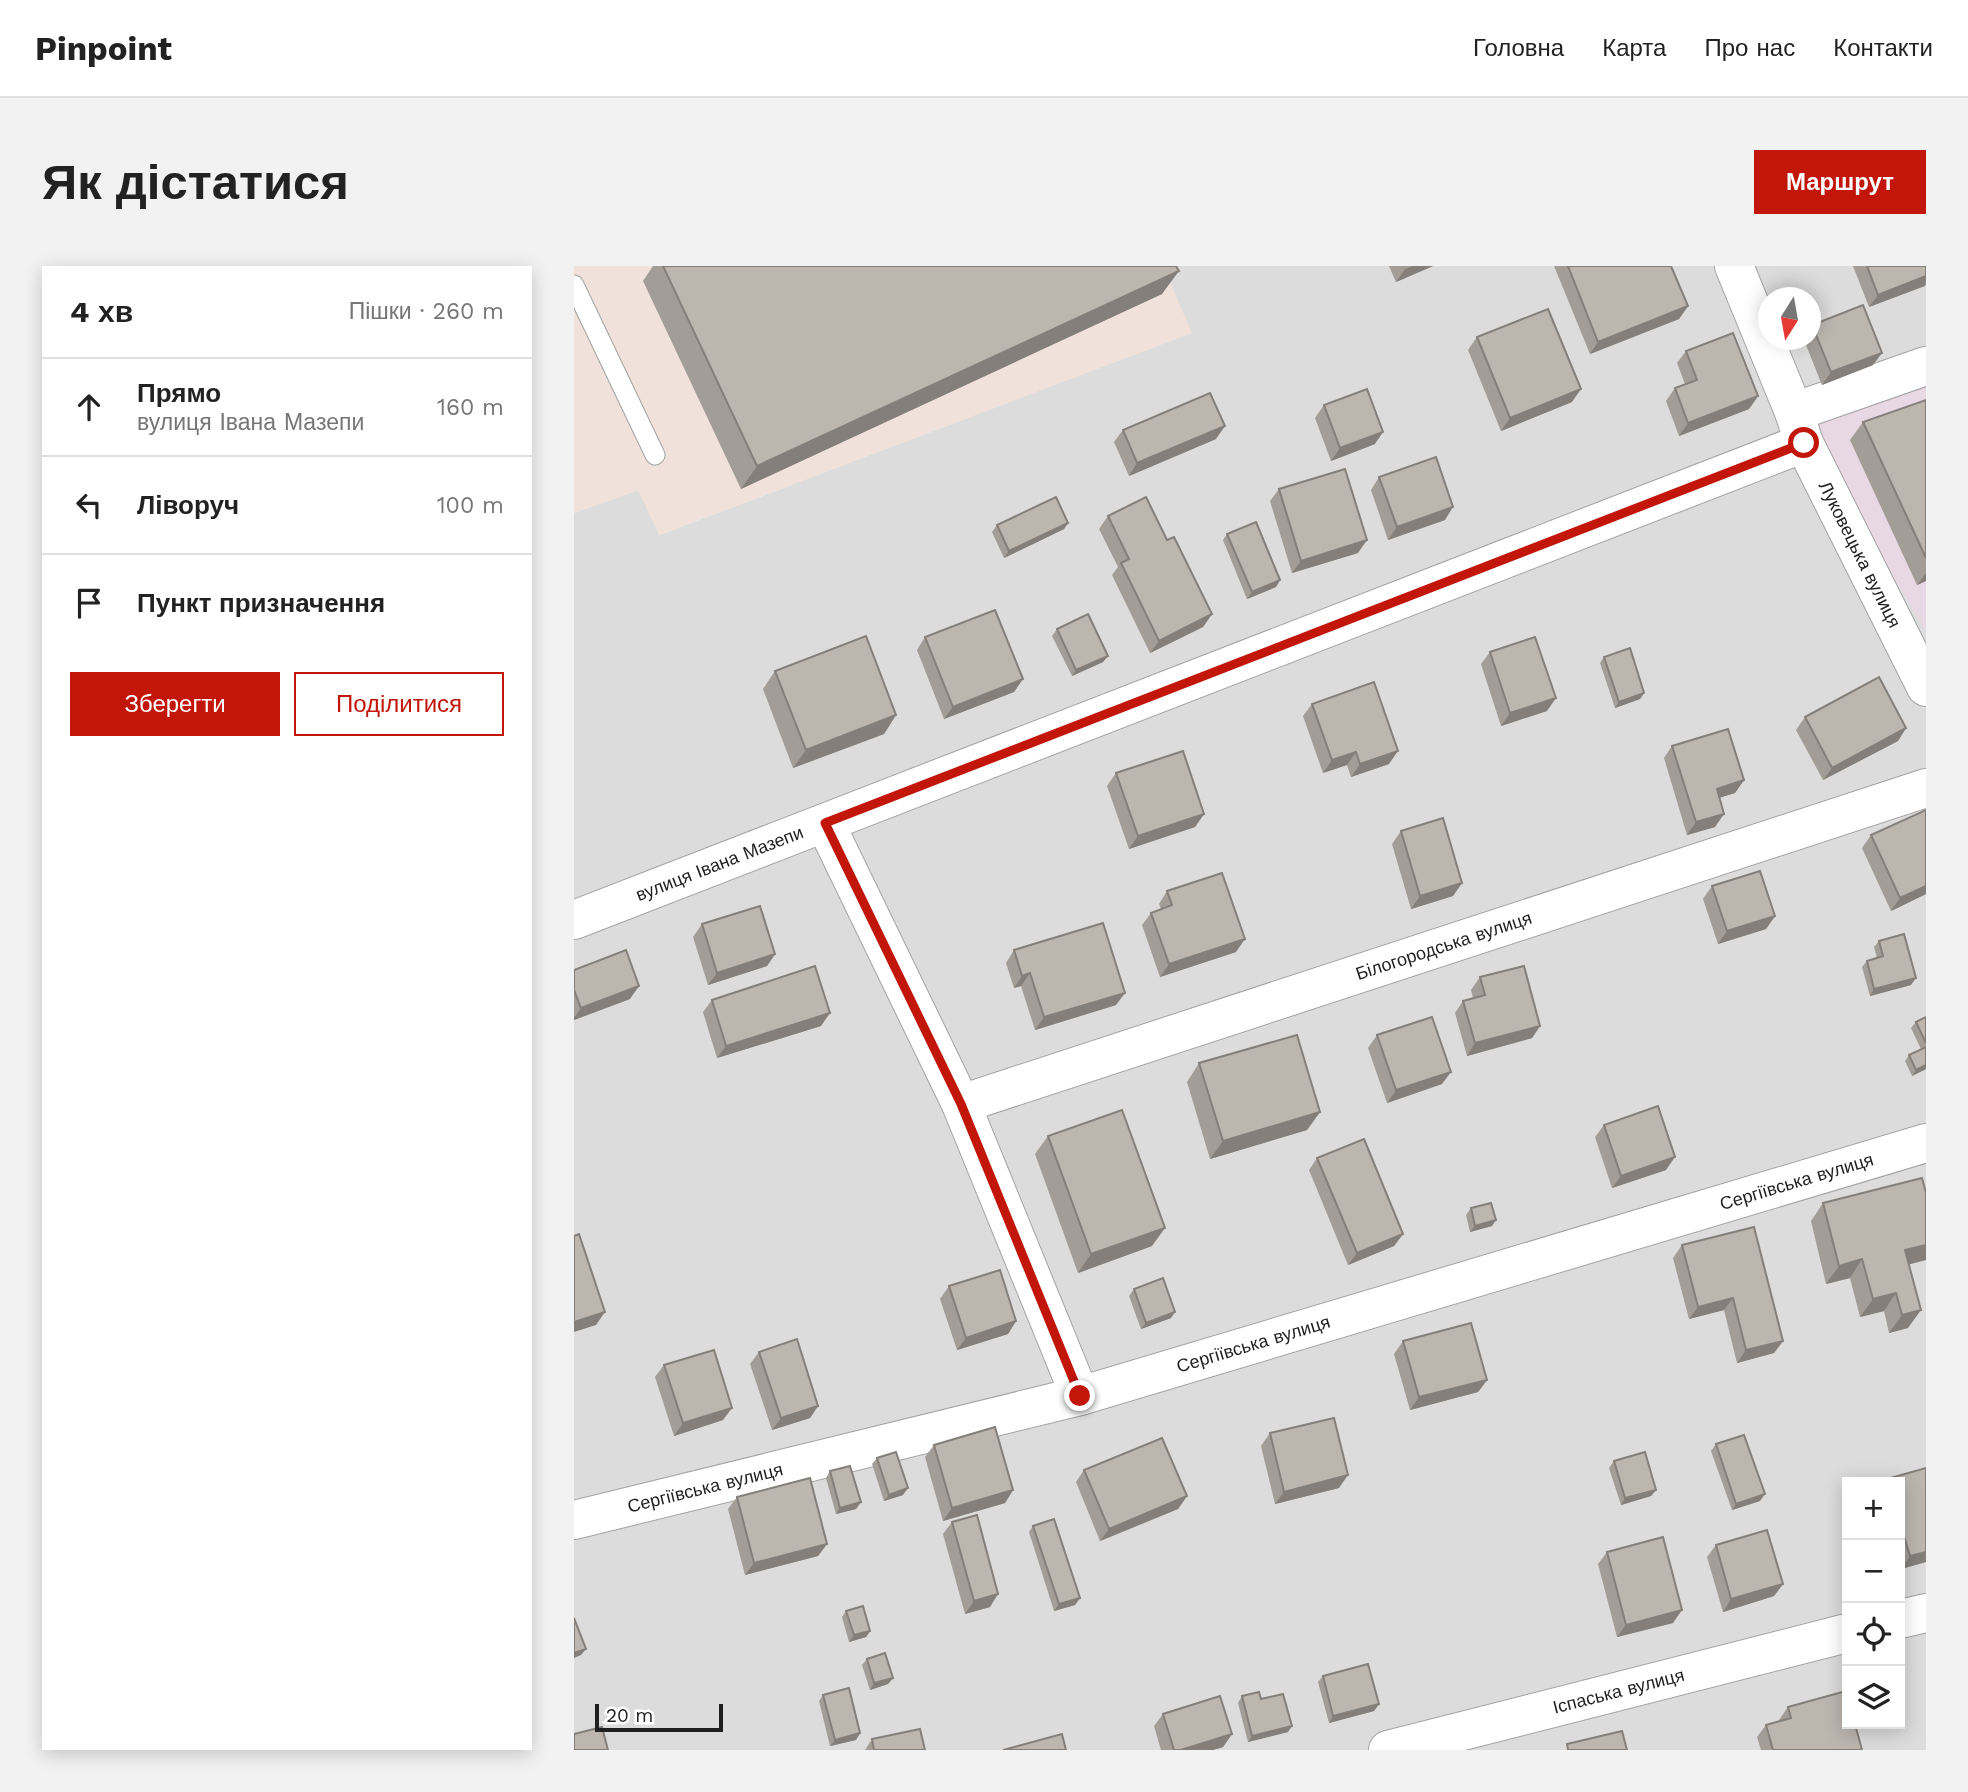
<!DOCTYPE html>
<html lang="uk">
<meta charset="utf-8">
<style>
body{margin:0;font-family:"Work Sans",sans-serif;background:#f2f2f2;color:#222}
.controls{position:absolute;right:21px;bottom:21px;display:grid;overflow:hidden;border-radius:0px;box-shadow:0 4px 18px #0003}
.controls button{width:63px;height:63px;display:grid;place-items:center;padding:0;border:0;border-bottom:2px solid #e0e0e0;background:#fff;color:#222;font:35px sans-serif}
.compass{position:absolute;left:1184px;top:21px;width:63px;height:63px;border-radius:50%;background:#fff;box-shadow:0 4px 18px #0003;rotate:191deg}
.scale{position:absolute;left:21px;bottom:18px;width:128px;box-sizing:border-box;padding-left:7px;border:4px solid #1f1f1f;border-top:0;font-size:19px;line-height:24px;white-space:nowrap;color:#1f1f1f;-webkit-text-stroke:5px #fff;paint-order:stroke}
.stop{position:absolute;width:21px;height:21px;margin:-16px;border:5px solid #c2160b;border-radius:50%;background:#fff}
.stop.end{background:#c2160b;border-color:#fff;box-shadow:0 2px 7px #0008}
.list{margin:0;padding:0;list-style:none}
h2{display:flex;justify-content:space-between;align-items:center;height:91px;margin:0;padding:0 28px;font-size:30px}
h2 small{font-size:23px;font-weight:400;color:#767676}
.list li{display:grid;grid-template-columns:46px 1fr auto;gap:21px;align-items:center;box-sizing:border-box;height:98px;padding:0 28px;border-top:2px solid #e0e0e0}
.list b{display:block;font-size:26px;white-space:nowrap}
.list p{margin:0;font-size:23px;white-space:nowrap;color:#767676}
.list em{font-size:23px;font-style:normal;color:#767676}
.actions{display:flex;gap:14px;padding:21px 28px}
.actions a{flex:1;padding:16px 0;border:2px solid #c2160b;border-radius:0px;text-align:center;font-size:24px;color:#c2160b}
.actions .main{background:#c2160b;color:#fff}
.icon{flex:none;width:38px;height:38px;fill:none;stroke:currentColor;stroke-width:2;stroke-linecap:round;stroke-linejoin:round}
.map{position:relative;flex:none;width:1352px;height:1484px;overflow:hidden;border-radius:0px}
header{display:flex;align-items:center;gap:42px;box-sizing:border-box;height:98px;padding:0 35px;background:#fff;border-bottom:2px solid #e0e0e0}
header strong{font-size:33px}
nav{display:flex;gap:38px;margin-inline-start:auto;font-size:24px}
.intro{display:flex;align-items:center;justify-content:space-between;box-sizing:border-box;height:168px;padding:0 42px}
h1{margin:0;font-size:49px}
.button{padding:18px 32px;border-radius:0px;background:#c2160b;color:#fff;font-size:24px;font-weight:700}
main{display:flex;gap:42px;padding:0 42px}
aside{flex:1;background:#fff;border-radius:0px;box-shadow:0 4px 18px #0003}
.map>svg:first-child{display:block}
.residential{fill:#dddcdc;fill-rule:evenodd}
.industrial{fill:#e8d8e4}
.military{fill:#f0e1da}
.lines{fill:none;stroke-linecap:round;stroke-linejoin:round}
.service-casing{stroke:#a3a3a3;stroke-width:21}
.minor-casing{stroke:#a3a3a3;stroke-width:40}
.service{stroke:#fff;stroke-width:19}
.minor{stroke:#fff;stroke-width:38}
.wall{fill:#a29d96}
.shaded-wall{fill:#847f7a}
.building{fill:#bcb6af;stroke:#847f7a;stroke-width:2}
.route{stroke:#c2160b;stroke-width:9}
.labels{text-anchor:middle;stroke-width:7;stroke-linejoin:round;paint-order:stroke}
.street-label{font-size:18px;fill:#1f1f1f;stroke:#fff}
</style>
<header>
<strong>Pinpoint</strong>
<nav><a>Головна</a><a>Карта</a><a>Про нас</a><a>Контакти</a></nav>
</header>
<div class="intro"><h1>Як дістатися</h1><a class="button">Маршрут</a></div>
<main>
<aside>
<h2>4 хв<small>Пішки · 260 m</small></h2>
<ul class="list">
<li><svg class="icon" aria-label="ahead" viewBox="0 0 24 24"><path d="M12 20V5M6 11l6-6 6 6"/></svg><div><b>Прямо</b><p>вулиця Івана Мазепи</p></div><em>160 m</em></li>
<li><svg class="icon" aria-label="left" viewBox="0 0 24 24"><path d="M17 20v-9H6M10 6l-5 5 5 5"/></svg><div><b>Ліворуч</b></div><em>100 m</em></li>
<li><svg class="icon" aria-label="arrive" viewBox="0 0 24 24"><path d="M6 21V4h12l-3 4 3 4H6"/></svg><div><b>Пункт призначення</b></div></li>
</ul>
<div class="actions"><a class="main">Зберегти</a><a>Поділитися</a></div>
</aside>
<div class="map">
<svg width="1352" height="1484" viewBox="0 0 1352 1484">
<rect width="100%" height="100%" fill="#efece6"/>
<path class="residential" d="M589,0H1352V104L1222,147L1352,365V1484H0V247L65,224L86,269L617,67ZM1195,32H1237V74H1195ZM1273,1216H1326V1458H1273Z"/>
<path class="industrial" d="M1352,104V365L1222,147Z"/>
<path class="military" d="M0,0H589L618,67L85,269L64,224L0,247Z"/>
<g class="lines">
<g class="service-casing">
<path id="service" d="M0,19L81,189"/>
</g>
<g class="minor-casing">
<g id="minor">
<path id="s1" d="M1160,0L1220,146L1230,177L1352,421"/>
<path d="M1220,146L1352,100"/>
<path d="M251,557L387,838L506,1130"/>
<path id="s2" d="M0,654L1230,177"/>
<path id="s3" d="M387,838L1352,522"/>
<path id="s4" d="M0,1254L506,1130L1352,877"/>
<path d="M1326,1353L1352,1347"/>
<path id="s5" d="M814,1484L1273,1367"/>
</g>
</g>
<use href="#service" class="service"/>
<use href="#minor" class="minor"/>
</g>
<g class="wall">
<path d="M79,0H602L588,28L167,223L69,15Z"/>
<path d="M815,0H859L822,16Z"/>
<path d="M980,0H1097L1114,40L1105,53L1016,88Z"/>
<path d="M1279,0H1352V19L1295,41Z"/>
<path d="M1238,59L1299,99L1248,119L1230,74H1236V62Z"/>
<path d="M903,71L998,136L927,165L894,84Z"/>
<path d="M1112,85L1184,130L1175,143L1105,170L1092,135L1101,122L1111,118L1103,97Z"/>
<path d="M1352,134V315L1343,319L1276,174L1289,156Z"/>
<path d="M750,139L801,178L757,195L741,152Z"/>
<path d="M549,164L642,173L555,210L540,176Z"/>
<path d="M805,211L871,254L814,274L797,224Z"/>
<path d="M705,223L784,287L718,307L696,235Z"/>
<path d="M534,250L638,348L629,361L576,387L538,309L544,301L525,263Z"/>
<path d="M494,257L490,263L430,292L418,266L423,259Z"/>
<path d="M653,268L706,314L702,321L673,333L649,274Z"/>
<path d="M483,363L534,390L529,396L498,410L478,370Z"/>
<path d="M351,371L449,413L440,426L370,453L343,384Z"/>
<path d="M916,386L973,445L927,460L907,398Z"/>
<path d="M1030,391L1070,427L1066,433L1041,442L1026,397Z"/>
<path d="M201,405L322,449L310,468L219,502L189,423Z"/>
<path d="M738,438L815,498L777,511L773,499L749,507L729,450Z"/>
<path d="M1231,451L1332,462L1324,475L1249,514L1222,464Z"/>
<path d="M1098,480L1170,514L1161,527L1145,532L1141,561L1113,569L1090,492Z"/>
<path d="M542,507L630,548L621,561L555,583L533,520Z"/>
<path d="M827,565L888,617L879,630L837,643L818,578Z"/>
<path d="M1297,569L1352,628L1317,645L1288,582Z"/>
<path d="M1138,620L1201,650L1192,663L1144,678L1129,633Z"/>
<path d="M593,625L662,686L586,711L568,659L577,647L587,643L585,638Z"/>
<path d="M128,658L201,688L193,700L134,719L119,671Z"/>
<path d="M1305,675L1337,719L1296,730L1288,701L1293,695L1303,692L1300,681Z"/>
<path d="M440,684L542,739L461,764L447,720L440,722L432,697Z"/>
<path d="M0,704L56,733L0,754Z"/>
<path d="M906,711L966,760L958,772L893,790L881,747L889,735L899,732L897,724Z"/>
<path d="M138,734L247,760L143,792L129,746Z"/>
<path d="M1352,751V803L1338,810L1331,795L1335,789L1347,783L1337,762L1342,756Z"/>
<path d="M803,769L868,818L813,837L794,782Z"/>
<path d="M625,797L746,846L733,864L636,893L613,816Z"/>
<path d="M1030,859L1092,904L1038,922L1021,871Z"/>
<path d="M474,870L578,980L504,1007L461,888Z"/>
<path d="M743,892L829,968L820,980L774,999L735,904Z"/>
<path d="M1249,937L1335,999L1334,1062L1315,1067L1310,1045L1286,1051L1276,1012L1252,1018L1237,955Z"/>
<path d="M897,942L918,960L896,966L892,949Z"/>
<path d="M1108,979L1209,1075L1200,1087L1163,1097L1150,1044L1115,1053L1099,992Z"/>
<path d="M375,1020L442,1055L434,1068L383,1084L366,1033Z"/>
<path d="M560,1023L597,1052L567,1063L555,1030Z"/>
<path d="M829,1075L913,1114L904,1126L836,1144L820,1088Z"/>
<path d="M185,1086L244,1140L236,1152L198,1164L176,1098Z"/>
<path d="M90,1099L149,1154L100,1170L81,1111Z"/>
<path d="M696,1167L765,1222L701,1238L687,1180Z"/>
<path d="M1142,1178L1186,1235L1158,1244L1137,1185Z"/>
<path d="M360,1179L439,1224L431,1237L369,1255L351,1191Z"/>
<path d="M303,1192L329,1229L310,1235L298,1198Z"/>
<path d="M1040,1195L1082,1224L1077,1230L1047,1239L1035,1202Z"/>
<path d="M1352,1202V1296L1327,1303L1326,1299V1216H1310L1313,1213Z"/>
<path d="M510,1204L613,1230L604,1243L526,1275L502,1216Z"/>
<path d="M256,1205L287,1236L282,1243L262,1248L252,1212Z"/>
<path d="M163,1231L253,1278L244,1290L171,1309L154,1243Z"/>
<path d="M378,1256L416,1341L391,1348L369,1268Z"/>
<path d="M459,1260L506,1332L501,1339L480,1345L455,1266Z"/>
<path d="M1142,1279L1209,1318L1200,1330L1149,1346L1133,1291Z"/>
<path d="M1033,1286L1099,1357L1043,1371L1024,1298Z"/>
<path d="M272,1345L296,1365L292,1371L275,1376L268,1351Z"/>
<path d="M293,1393L319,1412L314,1418L296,1424L288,1399Z"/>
<path d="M749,1410L805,1438L800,1445L755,1457L744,1416Z"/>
<path d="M249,1429L286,1467L282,1474L256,1480L245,1435Z"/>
<path d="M668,1430L687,1433L714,1466L674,1476L664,1437Z"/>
<path d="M1214,1441L1288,1484H1187L1183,1471L1192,1459L1205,1455V1454Z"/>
<path d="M589,1448L658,1468L649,1481L639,1484H587L580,1460Z"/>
<path d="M298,1473L351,1484H291Z"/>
</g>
<g class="shaded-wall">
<path d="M839,0H859L822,16L831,3Z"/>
<path d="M605,5L588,28L167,223L183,200Z"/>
<path d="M1352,10L1351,20L1295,41L1304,29Z"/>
<path d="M1114,40L1105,53L1016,88L1024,76Z"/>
<path d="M1308,87L1299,99L1248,119L1257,106Z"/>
<path d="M1007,123L998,136L927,165L936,152Z"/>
<path d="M1184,130L1175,143L1105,170L1114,157Z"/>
<path d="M651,160L642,173L555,210L563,197Z"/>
<path d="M809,166L801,178L757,195L766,182Z"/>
<path d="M879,241L871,254L814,274L823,261Z"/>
<path d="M494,257L490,263L430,292L435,285Z"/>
<path d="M793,274L784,287L718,307L727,295Z"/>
<path d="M1352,307V315L1343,319Z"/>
<path d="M706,314L702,321L673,333L678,326Z"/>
<path d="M638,348L629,361L576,387L585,375Z"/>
<path d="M534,390L529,396L498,410L502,404Z"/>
<path d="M449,413L440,426L370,453L379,441Z"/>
<path d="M1070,427L1066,433L1041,442L1045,436Z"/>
<path d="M982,432L973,445L927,460L936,447Z"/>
<path d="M322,449L310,468L219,502L232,484Z"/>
<path d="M1332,462L1324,475L1249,514L1258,502Z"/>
<path d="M824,485L815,498L777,511L786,498Z"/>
<path d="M782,486L773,499L749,507L758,494Z"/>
<path d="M1170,514L1161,527L1134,535L1143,523Z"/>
<path d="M630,548L621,561L555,583L564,570Z"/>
<path d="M1150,548L1141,561L1113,569L1122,556Z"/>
<path d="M888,617L879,630L837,643L846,630Z"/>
<path d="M1352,620V628L1317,645L1326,632Z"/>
<path d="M1201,650L1192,663L1144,678L1153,665Z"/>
<path d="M671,673L662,686L586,711L595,698Z"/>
<path d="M201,688L193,700L134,719L143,707Z"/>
<path d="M456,707L447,720L440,722L448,710Z"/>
<path d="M1342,712L1337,719L1296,730L1300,723Z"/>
<path d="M65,720L56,733L0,754V752L7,742Z"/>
<path d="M551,727L542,739L461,764L470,751Z"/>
<path d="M256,747L247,760L143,792L152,780Z"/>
<path d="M966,760L958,772L893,790L901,777Z"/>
<path d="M1352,799V803L1338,810L1342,804Z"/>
<path d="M877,806L868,818L813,837L822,824Z"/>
<path d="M746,846L733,864L636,893L649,875Z"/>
<path d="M1101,891L1092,904L1038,922L1047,910Z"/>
<path d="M922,954L918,960L896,966L901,960Z"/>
<path d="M591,962L578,980L504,1007L517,988Z"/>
<path d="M829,968L820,980L774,999L783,987Z"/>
<path d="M1352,979V994L1318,1003L1331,984Z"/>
<path d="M1288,993L1276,1012L1252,1018L1265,1000Z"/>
<path d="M1322,1027L1310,1045L1286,1051L1299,1033Z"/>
<path d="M1159,1032L1150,1044L1115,1053L1124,1041Z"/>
<path d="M1347,1044L1334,1062L1315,1067L1328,1049Z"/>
<path d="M31,1046L22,1059L0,1066V1056Z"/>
<path d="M601,1046L597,1052L567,1063L572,1057Z"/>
<path d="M442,1055L434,1068L383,1084L392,1072Z"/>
<path d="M1209,1075L1200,1087L1163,1097L1172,1084Z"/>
<path d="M913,1114L904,1126L836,1144L845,1131Z"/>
<path d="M244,1140L236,1152L198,1164L207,1152Z"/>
<path d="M158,1142L149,1154L100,1170L109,1157Z"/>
<path d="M774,1209L765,1222L701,1238L710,1226Z"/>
<path d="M334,1222L329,1229L310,1235L315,1229Z"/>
<path d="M439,1224L431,1237L369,1255L378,1242Z"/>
<path d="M1082,1224L1077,1230L1047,1239L1051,1232Z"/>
<path d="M1191,1228L1186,1235L1158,1244L1162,1238Z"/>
<path d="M613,1230L604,1243L526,1275L535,1263Z"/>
<path d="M287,1236L282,1243L262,1248L266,1242Z"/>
<path d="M253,1278L244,1290L171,1309L180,1297Z"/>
<path d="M1352,1286V1296L1327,1303L1336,1290Z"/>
<path d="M1209,1318L1200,1330L1149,1346L1157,1333Z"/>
<path d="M424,1328L416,1341L391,1348L400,1335Z"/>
<path d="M506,1332L501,1339L480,1345L485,1338Z"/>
<path d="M1108,1344L1099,1357L1043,1371L1052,1359Z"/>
<path d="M296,1365L292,1371L275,1376L280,1369Z"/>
<path d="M12,1383L7,1389L0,1392V1387Z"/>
<path d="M319,1412L314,1418L296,1424L300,1417Z"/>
<path d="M805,1438L800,1445L755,1457L759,1450Z"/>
<path d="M718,1460L714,1466L674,1476L678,1470Z"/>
<path d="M286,1467L282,1474L256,1480L261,1474Z"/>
<path d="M658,1468L649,1481L639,1484H607Z"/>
</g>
<g class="building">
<path d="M89,0H602L605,5L183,200Z"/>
<path d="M994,0H1097L1114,40L1024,76Z"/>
<path d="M1293,0H1352V10L1304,29Z"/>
<path d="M1289,39L1308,87L1257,106L1238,59Z"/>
<path d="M974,43L1007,123L936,152L903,71Z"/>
<path d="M1159,67L1184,130L1114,157L1101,122L1123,114L1112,85Z"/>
<path d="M793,123L809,166L766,182L750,139Z"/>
<path d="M636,127L651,160L563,197L549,164Z"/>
<path d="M1352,134V292L1289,156Z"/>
<path d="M862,191L879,241L823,261L805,211Z"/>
<path d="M771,203L793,274L727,295L705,223Z"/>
<path d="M482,231L494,257L435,285L423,259Z"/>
<path d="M572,231L593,274L600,271L638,348L585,375L547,297L555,293L534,250Z"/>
<path d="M682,256L706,314L678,326L653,268Z"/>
<path d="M421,344L449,413L379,441L351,371Z"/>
<path d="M514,348L534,390L502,404L483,363Z"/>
<path d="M292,370L322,449L232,484L201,405Z"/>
<path d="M961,371L982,432L936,447L916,386Z"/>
<path d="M1056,382L1070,427L1045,436L1030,391Z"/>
<path d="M1305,411L1332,462L1258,502L1231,451Z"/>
<path d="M800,416L824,485L786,498L782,486L758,494L738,438Z"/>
<path d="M1154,463L1170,514L1143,523L1150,548L1122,556L1098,480Z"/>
<path d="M609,485L630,548L564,570L542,507Z"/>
<path d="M1352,544V620L1326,632L1297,569Z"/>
<path d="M869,552L888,617L846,630L827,565Z"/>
<path d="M1186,605L1201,650L1153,665L1138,620Z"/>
<path d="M648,607L671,673L595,698L577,647L598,639L593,625Z"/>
<path d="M186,640L201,688L143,707L128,658Z"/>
<path d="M529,657L551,727L470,751L456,707L448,710L440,684Z"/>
<path d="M1330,668L1342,712L1300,723L1293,695L1309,690L1305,675Z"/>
<path d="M52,684L65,720L7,742L0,724V704Z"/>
<path d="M241,700L256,747L152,780L138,734Z"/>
<path d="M950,700L966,760L901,777L889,735L911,729L906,711Z"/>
<path d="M858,751L877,806L822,824L803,769Z"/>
<path d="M1352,751V777L1342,756Z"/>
<path d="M723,769L746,846L649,875L625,797Z"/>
<path d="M1352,781V799L1342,804L1335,789Z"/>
<path d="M1084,840L1101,891L1047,910L1030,859Z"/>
<path d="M548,844L591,962L517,988L474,870Z"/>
<path d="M790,873L829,968L783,987L743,892Z"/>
<path d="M1348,912L1352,927V979L1331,984L1347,1044L1328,1049L1322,1027L1299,1033L1288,993L1265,1000L1249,937Z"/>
<path d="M917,937L922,954L901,960L897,942Z"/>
<path d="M1180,961L1209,1075L1172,1084L1159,1032L1124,1041L1108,979Z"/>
<path d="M5,968L31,1046L0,1056V970Z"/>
<path d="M426,1004L442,1055L392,1072L375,1020Z"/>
<path d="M589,1012L601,1046L572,1057L560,1023Z"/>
<path d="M897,1057L913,1114L845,1131L829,1075Z"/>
<path d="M223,1073L244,1140L207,1152L185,1086Z"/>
<path d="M140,1084L158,1142L109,1157L90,1099Z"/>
<path d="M760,1152L774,1209L710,1226L696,1167Z"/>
<path d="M421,1161L439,1224L378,1242L360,1179Z"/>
<path d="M1170,1169L1191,1228L1162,1238L1142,1178Z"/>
<path d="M588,1172L613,1230L535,1263L510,1204Z"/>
<path d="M322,1186L334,1222L315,1229L303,1192Z"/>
<path d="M1071,1186L1082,1224L1051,1232L1040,1195Z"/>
<path d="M276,1200L287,1236L266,1242L256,1205Z"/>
<path d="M1352,1202V1286L1336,1290L1326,1257V1216H1314L1313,1213Z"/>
<path d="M236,1212L253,1278L180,1297L163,1231Z"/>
<path d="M403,1249L424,1328L400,1335L378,1256Z"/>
<path d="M480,1253L506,1332L485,1338L459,1260Z"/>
<path d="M1193,1264L1209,1318L1157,1333L1142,1279Z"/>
<path d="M1089,1271L1108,1344L1052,1359L1033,1286Z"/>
<path d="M289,1340L296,1365L280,1369L272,1345Z"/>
<path d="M0,1352L12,1383L0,1387Z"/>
<path d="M311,1387L319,1412L300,1417L293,1393Z"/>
<path d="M794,1398L805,1438L759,1450L749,1410Z"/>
<path d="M275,1422L286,1467L261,1474L249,1429Z"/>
<path d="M1272,1425L1273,1430V1458H1281L1288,1484H1199L1192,1459L1217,1452L1214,1441Z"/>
<path d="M685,1426L687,1433L709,1428L718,1460L678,1470L668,1430Z"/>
<path d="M646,1430L658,1468L607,1484H600L589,1448Z"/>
<path d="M28,1461L34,1484H0V1468Z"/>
<path d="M346,1463L351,1484H300L298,1473Z"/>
<path d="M1048,1465L1053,1484H994L993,1478Z"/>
<path d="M488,1468L492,1484H429Z"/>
</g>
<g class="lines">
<path class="route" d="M506,1130L387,838L251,557L1230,177"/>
</g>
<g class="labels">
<g class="street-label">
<text dy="6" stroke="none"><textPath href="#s1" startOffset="315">Луковецька вулиця</textPath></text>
<text dy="6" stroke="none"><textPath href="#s2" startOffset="156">вулиця Івана Мазепи</textPath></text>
<text dy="6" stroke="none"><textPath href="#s3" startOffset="508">Білогородська вулиця</textPath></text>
<text dy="6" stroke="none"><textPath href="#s4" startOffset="1269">Сергіївська вулиця</textPath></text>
<text dy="6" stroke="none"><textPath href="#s4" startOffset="702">Сергіївська вулиця</textPath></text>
<text dy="6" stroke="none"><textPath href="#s4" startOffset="135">Сергіївська вулиця</textPath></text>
<text dy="6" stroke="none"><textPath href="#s5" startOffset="238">Іспаська вулиця</textPath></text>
</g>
</g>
</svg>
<div class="controls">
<button>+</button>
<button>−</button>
<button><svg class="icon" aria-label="locate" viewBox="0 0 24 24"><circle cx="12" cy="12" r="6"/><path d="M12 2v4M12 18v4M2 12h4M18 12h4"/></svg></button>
<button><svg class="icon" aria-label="layers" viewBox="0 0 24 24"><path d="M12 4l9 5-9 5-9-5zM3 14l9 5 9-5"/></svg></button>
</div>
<svg class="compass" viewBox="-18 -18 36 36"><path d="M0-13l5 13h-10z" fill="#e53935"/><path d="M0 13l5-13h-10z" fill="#767676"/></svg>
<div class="scale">20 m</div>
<div class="stop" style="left:1230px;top:177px"></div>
<div class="stop end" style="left:506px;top:1130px"></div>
</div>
</main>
